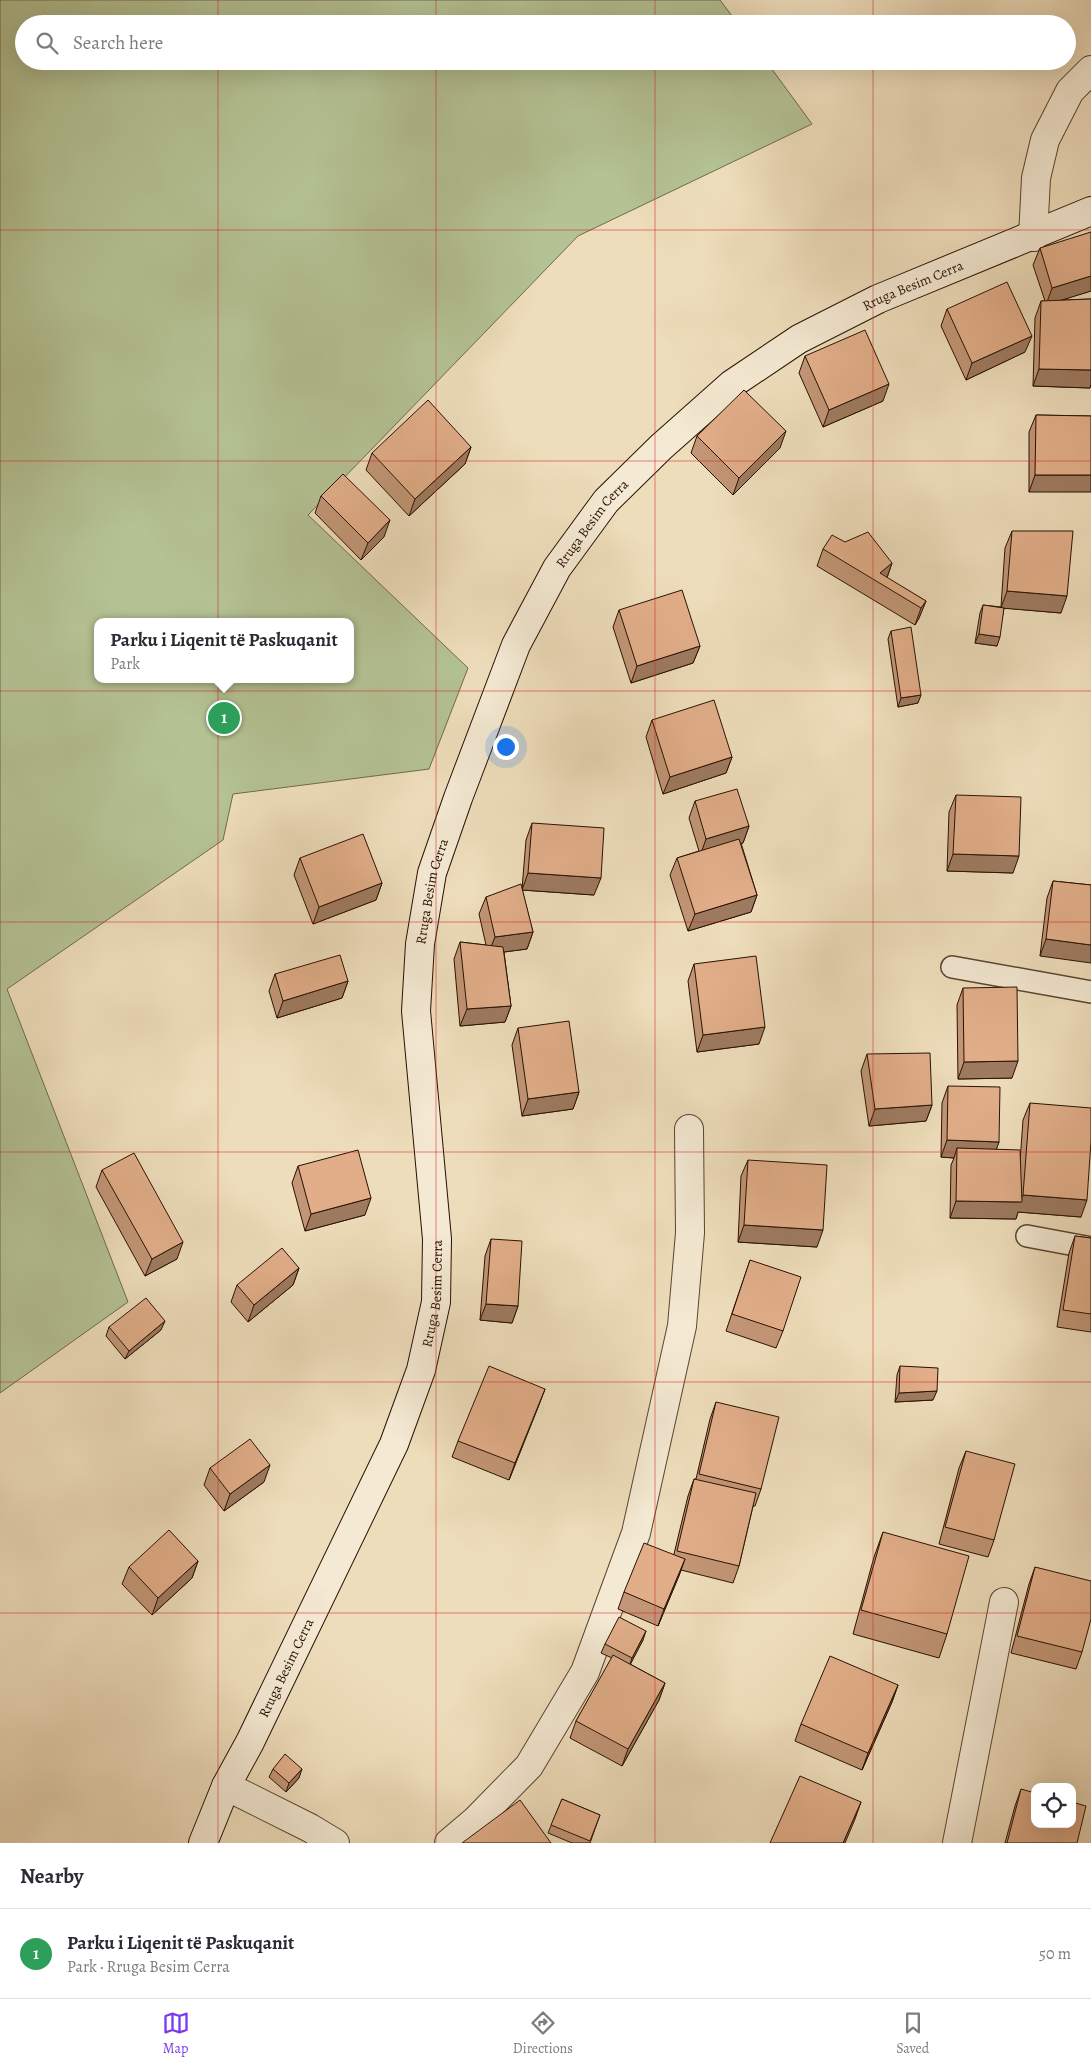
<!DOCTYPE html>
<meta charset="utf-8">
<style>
body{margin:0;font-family:Alegreya,serif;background:#f7f7f7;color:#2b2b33}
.controls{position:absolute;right:15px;bottom:15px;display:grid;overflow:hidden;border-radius:10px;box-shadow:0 5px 20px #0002}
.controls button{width:45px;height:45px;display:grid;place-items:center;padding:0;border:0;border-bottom:1px solid #e1e1e2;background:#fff;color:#2b2b33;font:25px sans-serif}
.you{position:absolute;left:505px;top:746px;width:18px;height:18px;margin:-12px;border:4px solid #fff;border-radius:50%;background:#1a73e8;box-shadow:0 0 0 8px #1a73e833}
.badge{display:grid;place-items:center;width:32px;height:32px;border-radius:50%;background:#7c3aed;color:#fff;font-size:16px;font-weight:700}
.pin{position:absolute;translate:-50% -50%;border:2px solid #fff;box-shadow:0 1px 5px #0006}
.popup{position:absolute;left:94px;top:618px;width:260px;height:65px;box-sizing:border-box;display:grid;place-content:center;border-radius:10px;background:#fff;filter:drop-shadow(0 1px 4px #0005);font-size:16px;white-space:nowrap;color:#7c7c81}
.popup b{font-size:19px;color:#2b2b33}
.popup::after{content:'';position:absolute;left:50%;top:100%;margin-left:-10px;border:10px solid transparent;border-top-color:#fff}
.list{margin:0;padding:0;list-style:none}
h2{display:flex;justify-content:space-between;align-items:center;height:65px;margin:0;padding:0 20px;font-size:21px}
h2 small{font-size:16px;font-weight:400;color:#7c7c81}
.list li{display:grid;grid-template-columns:32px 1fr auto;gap:15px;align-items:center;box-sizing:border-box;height:90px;padding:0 20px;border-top:1px solid #e1e1e2}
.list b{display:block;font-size:19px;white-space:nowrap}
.list p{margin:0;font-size:16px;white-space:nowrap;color:#7c7c81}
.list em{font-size:16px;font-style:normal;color:#7c7c81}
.icon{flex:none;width:28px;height:28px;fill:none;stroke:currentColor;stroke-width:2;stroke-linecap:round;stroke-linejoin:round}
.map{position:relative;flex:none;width:1091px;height:1843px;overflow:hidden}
.search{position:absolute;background:#fff;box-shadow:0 5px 20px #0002;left:15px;right:15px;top:15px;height:55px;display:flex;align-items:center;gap:12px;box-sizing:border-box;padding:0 18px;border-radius:28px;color:#7c7c81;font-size:19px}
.sheet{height:155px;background:#fff}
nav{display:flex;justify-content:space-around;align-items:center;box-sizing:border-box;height:70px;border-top:1px solid #e1e1e2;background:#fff;font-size:14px;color:#7c7c81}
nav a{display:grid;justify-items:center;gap:2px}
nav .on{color:#7c3aed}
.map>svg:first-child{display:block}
.green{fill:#b4c294;stroke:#6e6a4b;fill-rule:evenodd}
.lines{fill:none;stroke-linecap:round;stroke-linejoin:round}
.lane-casing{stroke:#5a4430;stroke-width:24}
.street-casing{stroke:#5a4430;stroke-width:30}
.secondary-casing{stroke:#291102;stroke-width:30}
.lane{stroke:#f4e9d3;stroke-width:21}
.street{stroke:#f4e9d3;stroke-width:28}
.secondary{stroke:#f4e9d3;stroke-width:28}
.wall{fill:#c29676;stroke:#291102}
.shaded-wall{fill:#9e7a60;stroke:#291102}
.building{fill:#e1ae89;stroke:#291102}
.grid{fill:none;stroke:#d62828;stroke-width:1;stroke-opacity:0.55}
.labels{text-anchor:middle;stroke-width:4;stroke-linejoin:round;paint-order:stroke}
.street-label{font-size:14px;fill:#291102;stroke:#f4e9d3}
</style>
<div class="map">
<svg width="1091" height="1843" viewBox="0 0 1091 1843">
<rect width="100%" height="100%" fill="#edb"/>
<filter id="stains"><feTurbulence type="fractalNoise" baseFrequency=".004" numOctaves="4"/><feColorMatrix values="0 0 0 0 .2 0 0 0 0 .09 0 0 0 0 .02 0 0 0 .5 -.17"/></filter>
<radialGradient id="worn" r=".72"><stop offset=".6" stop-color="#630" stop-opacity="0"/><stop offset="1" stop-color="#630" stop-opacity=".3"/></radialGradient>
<path class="green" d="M0,0H720L738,24H24V61H766L812,124L578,236L308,515L468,668L429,769L233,794L223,840L7,989L128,1302L0,1393ZM98,622H350V679H98Z"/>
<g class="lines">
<g class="lane-casing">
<g id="lane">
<path d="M952,967L1091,992"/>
<path d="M1027,1236L1091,1248"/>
</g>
</g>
<g class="street-casing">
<g id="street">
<path d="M1033,237L1036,178L1045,140L1070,91L1091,70"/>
<path d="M226,1786L310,1828L335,1843"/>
<path d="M449,1843L475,1821L529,1766L585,1672L636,1533L682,1326L690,1233L689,1129"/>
<path d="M957,1843L1004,1602"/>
</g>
</g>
<g class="secondary-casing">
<g id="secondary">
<path id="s1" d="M203,1843L226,1786L250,1742L394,1444L421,1370L436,1302L437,1239L416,1011L420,944L432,873L458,798L516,645L557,568L606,501L661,447L732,384L799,339L878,299L1091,211"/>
</g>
</g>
<use href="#lane" class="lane"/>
<use href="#street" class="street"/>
<use href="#secondary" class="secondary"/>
</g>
<g class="wall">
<path d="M1040,248L1091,291L1061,300L1091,299V384L1090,388L1033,386L1035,318L1041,301H1045L1033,265Z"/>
<path d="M947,309L1025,352L966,380L941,326Z"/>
<path d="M805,356L883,401L823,427L799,373Z"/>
<path d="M1036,415L1091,416L1029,492V432Z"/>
<path d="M697,436L780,448L733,495L691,453Z"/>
<path d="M471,447L465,464L409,516L366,470L372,453Z"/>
<path d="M321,496L384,537L361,560L315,513Z"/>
<path d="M1012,531L1061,613L1004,608L997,646L975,643L980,613L983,605L1001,607L1005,548Z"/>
<path d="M845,542L892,563L887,578L926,601L919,618L915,625L817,566L823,549Z"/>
<path d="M619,610L700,646L693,663L631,683L613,627Z"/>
<path d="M891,631L918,703L898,707L888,639Z"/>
<path d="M652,720L732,757L726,773L663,794L646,737Z"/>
<path d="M956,795L1013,873L947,871L949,812Z"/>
<path d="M695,801L749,826L743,843H741L757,895L751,912L688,931L670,875L677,858L699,851L689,818Z"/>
<path d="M532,823L594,895L522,890L533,932L527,949L504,952L511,1006L505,1022L460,1026L454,959L460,942L486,945L479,914L486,897L522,889L526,840Z"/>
<path d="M300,858L382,883L376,900L313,924L294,875Z"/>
<path d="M1053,881L1091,885L1040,956L1047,898Z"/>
<path d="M694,964L759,1044L697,1052L688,981Z"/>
<path d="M275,974L348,981L342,998L277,1018L269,991Z"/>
<path d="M963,988L1012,1078L958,1079L957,1005Z"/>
<path d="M518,1028L579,1092L573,1109L522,1116L512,1045Z"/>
<path d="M867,1054L932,1105L926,1121L869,1126L861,1071Z"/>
<path d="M948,1086L999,1142L996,1149L1020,1162L1023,1120L1030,1103L1081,1217L1018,1212L1016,1219L950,1218L951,1165L954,1158L941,1157L942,1103Z"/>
<path d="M748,1160L817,1247L738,1242L741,1176Z"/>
<path d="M298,1166L365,1215L305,1231L292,1183Z"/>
<path d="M102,1170L177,1259L145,1276L96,1187Z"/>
<path d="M1075,1236L1091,1238V1332L1057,1327L1069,1253Z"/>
<path d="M491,1239L518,1306L512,1323L480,1320L485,1256Z"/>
<path d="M750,1260L783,1331L776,1348L726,1331Z"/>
<path d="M299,1268L293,1285L248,1322L231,1302L237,1285Z"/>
<path d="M109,1327L161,1330L125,1359L106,1336Z"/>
<path d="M900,1366L933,1400L895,1402L897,1375Z"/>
<path d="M545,1389L509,1480L452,1457L458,1441Z"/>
<path d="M716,1402L761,1489L755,1506H753L739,1566L733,1583L681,1570L658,1626L618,1609L624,1592L674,1554L688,1496L694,1479H696L710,1419Z"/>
<path d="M966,1451L994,1540L988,1557L939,1544L959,1468Z"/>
<path d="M210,1468L264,1482L224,1511L204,1485Z"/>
<path d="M883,1532L947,1634L939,1658L853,1634L874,1557Z"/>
<path d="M198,1561L192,1578L152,1615L122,1584L129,1567Z"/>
<path d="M1035,1567L1082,1652L1076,1669L1011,1653L1029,1584Z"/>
<path d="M643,1640L630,1664L665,1683L659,1700L622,1766L570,1738L576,1721L612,1658L601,1653L605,1644Z"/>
<path d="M898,1685L892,1702L862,1770L795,1741L801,1724Z"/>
<path d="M273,1769L299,1778L286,1792L269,1777Z"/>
<path d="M1021,1789L1077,1843H1005L1015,1806Z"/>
<path d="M562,1799L600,1815L590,1843H572L548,1833Z"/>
</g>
<g class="shaded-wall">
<path d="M1091,276V291L1046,305L1052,288Z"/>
<path d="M1032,336L1025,352L966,380L972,363Z"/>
<path d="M1039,369L1091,370V384L1090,388L1033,386Z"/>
<path d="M889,384L883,401L823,427L829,410Z"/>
<path d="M786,431L780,448L733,495L739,478Z"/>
<path d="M471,447L465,464L409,516L415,499Z"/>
<path d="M1035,475H1091V492H1029Z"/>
<path d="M390,520L384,537L361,560L368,543Z"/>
<path d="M892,563L886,580L880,573Z"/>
<path d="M1007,591L1067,596L1061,613L1001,608Z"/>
<path d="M926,601L919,618L915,625L921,608Z"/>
<path d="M979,634L1000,637L997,646L975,643Z"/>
<path d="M700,646L693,663L631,683L637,666Z"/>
<path d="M921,695L918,703L898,707L901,698Z"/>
<path d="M732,757L726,773L663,794L670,777Z"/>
<path d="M749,826L743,843L700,856L706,839Z"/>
<path d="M953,854L1019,856L1013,873L947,871Z"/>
<path d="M528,873L601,878L594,895L522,890Z"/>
<path d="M382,883L376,900L313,924L319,907Z"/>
<path d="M757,895L751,912L688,931L695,914Z"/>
<path d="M533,932L527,949L488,954L495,937Z"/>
<path d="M1046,939L1091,945V963L1040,956Z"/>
<path d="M348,981L342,998L277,1018L283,1001Z"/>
<path d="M511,1006L505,1022L460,1026L467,1009Z"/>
<path d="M765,1027L759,1044L697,1052L703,1035Z"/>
<path d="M1018,1061L1012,1078L958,1079L964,1062Z"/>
<path d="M579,1092L573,1109L522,1116L528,1099Z"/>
<path d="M932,1105L926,1121L869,1126L875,1109Z"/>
<path d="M947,1140L999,1142L993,1159L957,1148L954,1158L941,1157Z"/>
<path d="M1023,1195L1087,1200L1081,1217L1018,1212L1016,1219L950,1218L956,1201L1020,1202Z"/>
<path d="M371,1198L365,1215L305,1231L311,1214Z"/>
<path d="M744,1225L823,1230L817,1247L738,1242Z"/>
<path d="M183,1242L177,1259L145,1276L152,1259Z"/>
<path d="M299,1268L293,1285L248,1322L254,1305Z"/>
<path d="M486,1304L518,1306L512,1323L480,1320Z"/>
<path d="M165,1321L161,1330L125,1359L129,1351Z"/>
<path d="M545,1389L539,1405L509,1480L515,1463Z"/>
<path d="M937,1391L933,1400L895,1402L899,1393Z"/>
<path d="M270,1465L264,1482L224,1511L230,1494Z"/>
<path d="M685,1559L679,1576L658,1626L664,1609Z"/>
<path d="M198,1561L192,1578L152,1615L158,1598Z"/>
<path d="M646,1631L643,1640L629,1667L632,1658Z"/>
<path d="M665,1683L659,1700L622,1766L628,1749Z"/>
<path d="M898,1685L892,1702L862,1770L868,1753Z"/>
<path d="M302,1769L299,1778L286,1792L289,1783Z"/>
<path d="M861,1802L855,1819L845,1843H843Z"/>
</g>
<g class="building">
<path d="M1091,232V276L1052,288L1040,248Z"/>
<path d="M1007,282L1032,336L972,363L947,309Z"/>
<path d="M1091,299V370L1039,369L1041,301Z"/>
<path d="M865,330L889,384L829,410L805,356Z"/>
<path d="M744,390L786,431L739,478L697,436Z"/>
<path d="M428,400L471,447L415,499L372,453Z"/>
<path d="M1036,415L1091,416V475H1035Z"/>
<path d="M343,474L390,520L368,543L321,496Z"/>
<path d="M1012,531H1073L1067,596L1007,591Z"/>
<path d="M868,532L892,563L880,573L926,601L921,608L823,549L832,535L845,542Z"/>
<path d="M682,590L700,646L637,666L619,610Z"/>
<path d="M983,605L1004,608L1000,637L979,634Z"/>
<path d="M911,627L921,695L901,698L891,631Z"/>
<path d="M714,700L732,757L670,777L652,720Z"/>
<path d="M737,789L749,826L706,839L695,801Z"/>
<path d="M956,795L1021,797L1019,856L953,854Z"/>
<path d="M532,823L604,828L601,878L528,873Z"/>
<path d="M363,834L382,883L319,907L300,858Z"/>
<path d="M739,839L757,895L695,914L677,858Z"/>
<path d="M1053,881L1091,885V945L1046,939Z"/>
<path d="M521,884L533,932L495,937L486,897Z"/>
<path d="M460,942L503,947L511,1006L467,1009Z"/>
<path d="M340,955L348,981L283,1001L275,974Z"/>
<path d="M756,956L765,1027L703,1035L694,964Z"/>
<path d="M1017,987L1018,1061L964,1062L963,988Z"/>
<path d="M569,1021L579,1092L528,1099L518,1028Z"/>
<path d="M930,1053L932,1105L875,1109L867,1054Z"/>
<path d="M948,1086L1000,1087L999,1142L947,1140Z"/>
<path d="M1030,1103L1091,1108V1141L1087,1200L1023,1195Z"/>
<path d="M957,1148L1020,1150L1022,1202L956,1201Z"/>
<path d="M358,1150L371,1198L311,1214L298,1166Z"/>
<path d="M134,1153L183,1242L152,1259L102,1170Z"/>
<path d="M748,1160L827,1165L823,1230L744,1225Z"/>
<path d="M1075,1236L1091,1238V1314L1063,1310Z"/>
<path d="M491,1239L522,1241L518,1306L486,1304Z"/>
<path d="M282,1248L299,1268L254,1305L237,1285Z"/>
<path d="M750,1260L801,1277L783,1331L732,1314Z"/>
<path d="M146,1298L165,1321L129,1351L109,1327Z"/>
<path d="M489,1366L545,1389L515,1463L458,1441Z"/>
<path d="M900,1366L938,1368L937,1391L899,1393Z"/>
<path d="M716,1402L779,1417L761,1489L699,1474Z"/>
<path d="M250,1439L270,1465L230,1494L210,1468Z"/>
<path d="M966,1451L1015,1464L994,1540L945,1527Z"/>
<path d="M694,1479L756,1493L739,1566L677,1551Z"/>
<path d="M169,1530L198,1561L158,1598L129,1567Z"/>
<path d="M883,1532L969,1556L947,1634L861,1610Z"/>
<path d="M644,1543L685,1559L664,1609L624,1592Z"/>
<path d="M1035,1567L1091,1581V1619L1082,1652L1017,1636Z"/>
<path d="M619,1617L646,1631L632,1658L605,1644Z"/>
<path d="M613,1655L665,1683L628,1749L576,1721Z"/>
<path d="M830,1656L898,1685L868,1753L801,1724Z"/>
<path d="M285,1754L302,1769L289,1783L273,1769Z"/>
<path d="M800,1776L861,1802L843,1843H770Z"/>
<path d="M1021,1789L1035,1793V1824H1072V1802L1086,1806L1077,1843H1007Z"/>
<path d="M562,1799L600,1815L590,1841L551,1825Z"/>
<path d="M520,1800L551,1843H462Z"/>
</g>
<path class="grid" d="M218,0V24M436,0V24M655,0V24M873,0V24M218,61V1843M436,61V1843M655,61V1843M873,61V1843M0,230H1091M0,461H1091M0,691H1091M0,922H1091M0,1152H1091M0,1382H1091M0,1613H1091"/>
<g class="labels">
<g class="street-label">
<text dy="5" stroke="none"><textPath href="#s1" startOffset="1814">Rruga Besim Cerra</textPath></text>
<text dy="5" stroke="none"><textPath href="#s1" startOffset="1409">Rruga Besim Cerra</textPath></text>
<text dy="5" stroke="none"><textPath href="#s1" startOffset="1004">Rruga Besim Cerra</textPath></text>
<text dy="5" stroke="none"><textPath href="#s1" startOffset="599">Rruga Besim Cerra</textPath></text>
<text dy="5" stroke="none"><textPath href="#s1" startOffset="194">Rruga Besim Cerra</textPath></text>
</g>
</g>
<rect width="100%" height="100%" filter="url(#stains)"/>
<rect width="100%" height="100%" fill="url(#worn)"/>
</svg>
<div class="controls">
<button><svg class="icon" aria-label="locate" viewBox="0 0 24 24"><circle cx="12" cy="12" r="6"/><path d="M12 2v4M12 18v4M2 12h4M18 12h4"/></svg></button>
</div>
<div class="you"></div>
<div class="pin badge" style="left:224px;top:718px;background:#2e9e5b">1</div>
<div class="popup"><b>Parku i Liqenit të Paskuqanit</b>Park</div>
<div class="search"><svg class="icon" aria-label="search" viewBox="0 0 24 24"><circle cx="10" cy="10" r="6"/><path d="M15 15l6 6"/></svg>Search here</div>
</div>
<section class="sheet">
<h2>Nearby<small></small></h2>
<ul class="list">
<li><span class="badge" style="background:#2e9e5b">1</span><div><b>Parku i Liqenit të Paskuqanit</b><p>Park · Rruga Besim Cerra</p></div><em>50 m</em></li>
</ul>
</section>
<nav>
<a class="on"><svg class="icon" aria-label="map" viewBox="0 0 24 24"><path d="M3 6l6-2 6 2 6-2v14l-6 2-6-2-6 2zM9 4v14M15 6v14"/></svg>Map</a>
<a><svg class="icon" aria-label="directions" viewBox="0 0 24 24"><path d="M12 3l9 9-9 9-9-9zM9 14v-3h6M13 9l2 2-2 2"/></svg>Directions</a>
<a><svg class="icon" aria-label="saved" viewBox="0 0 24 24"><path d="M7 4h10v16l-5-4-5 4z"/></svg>Saved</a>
</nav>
